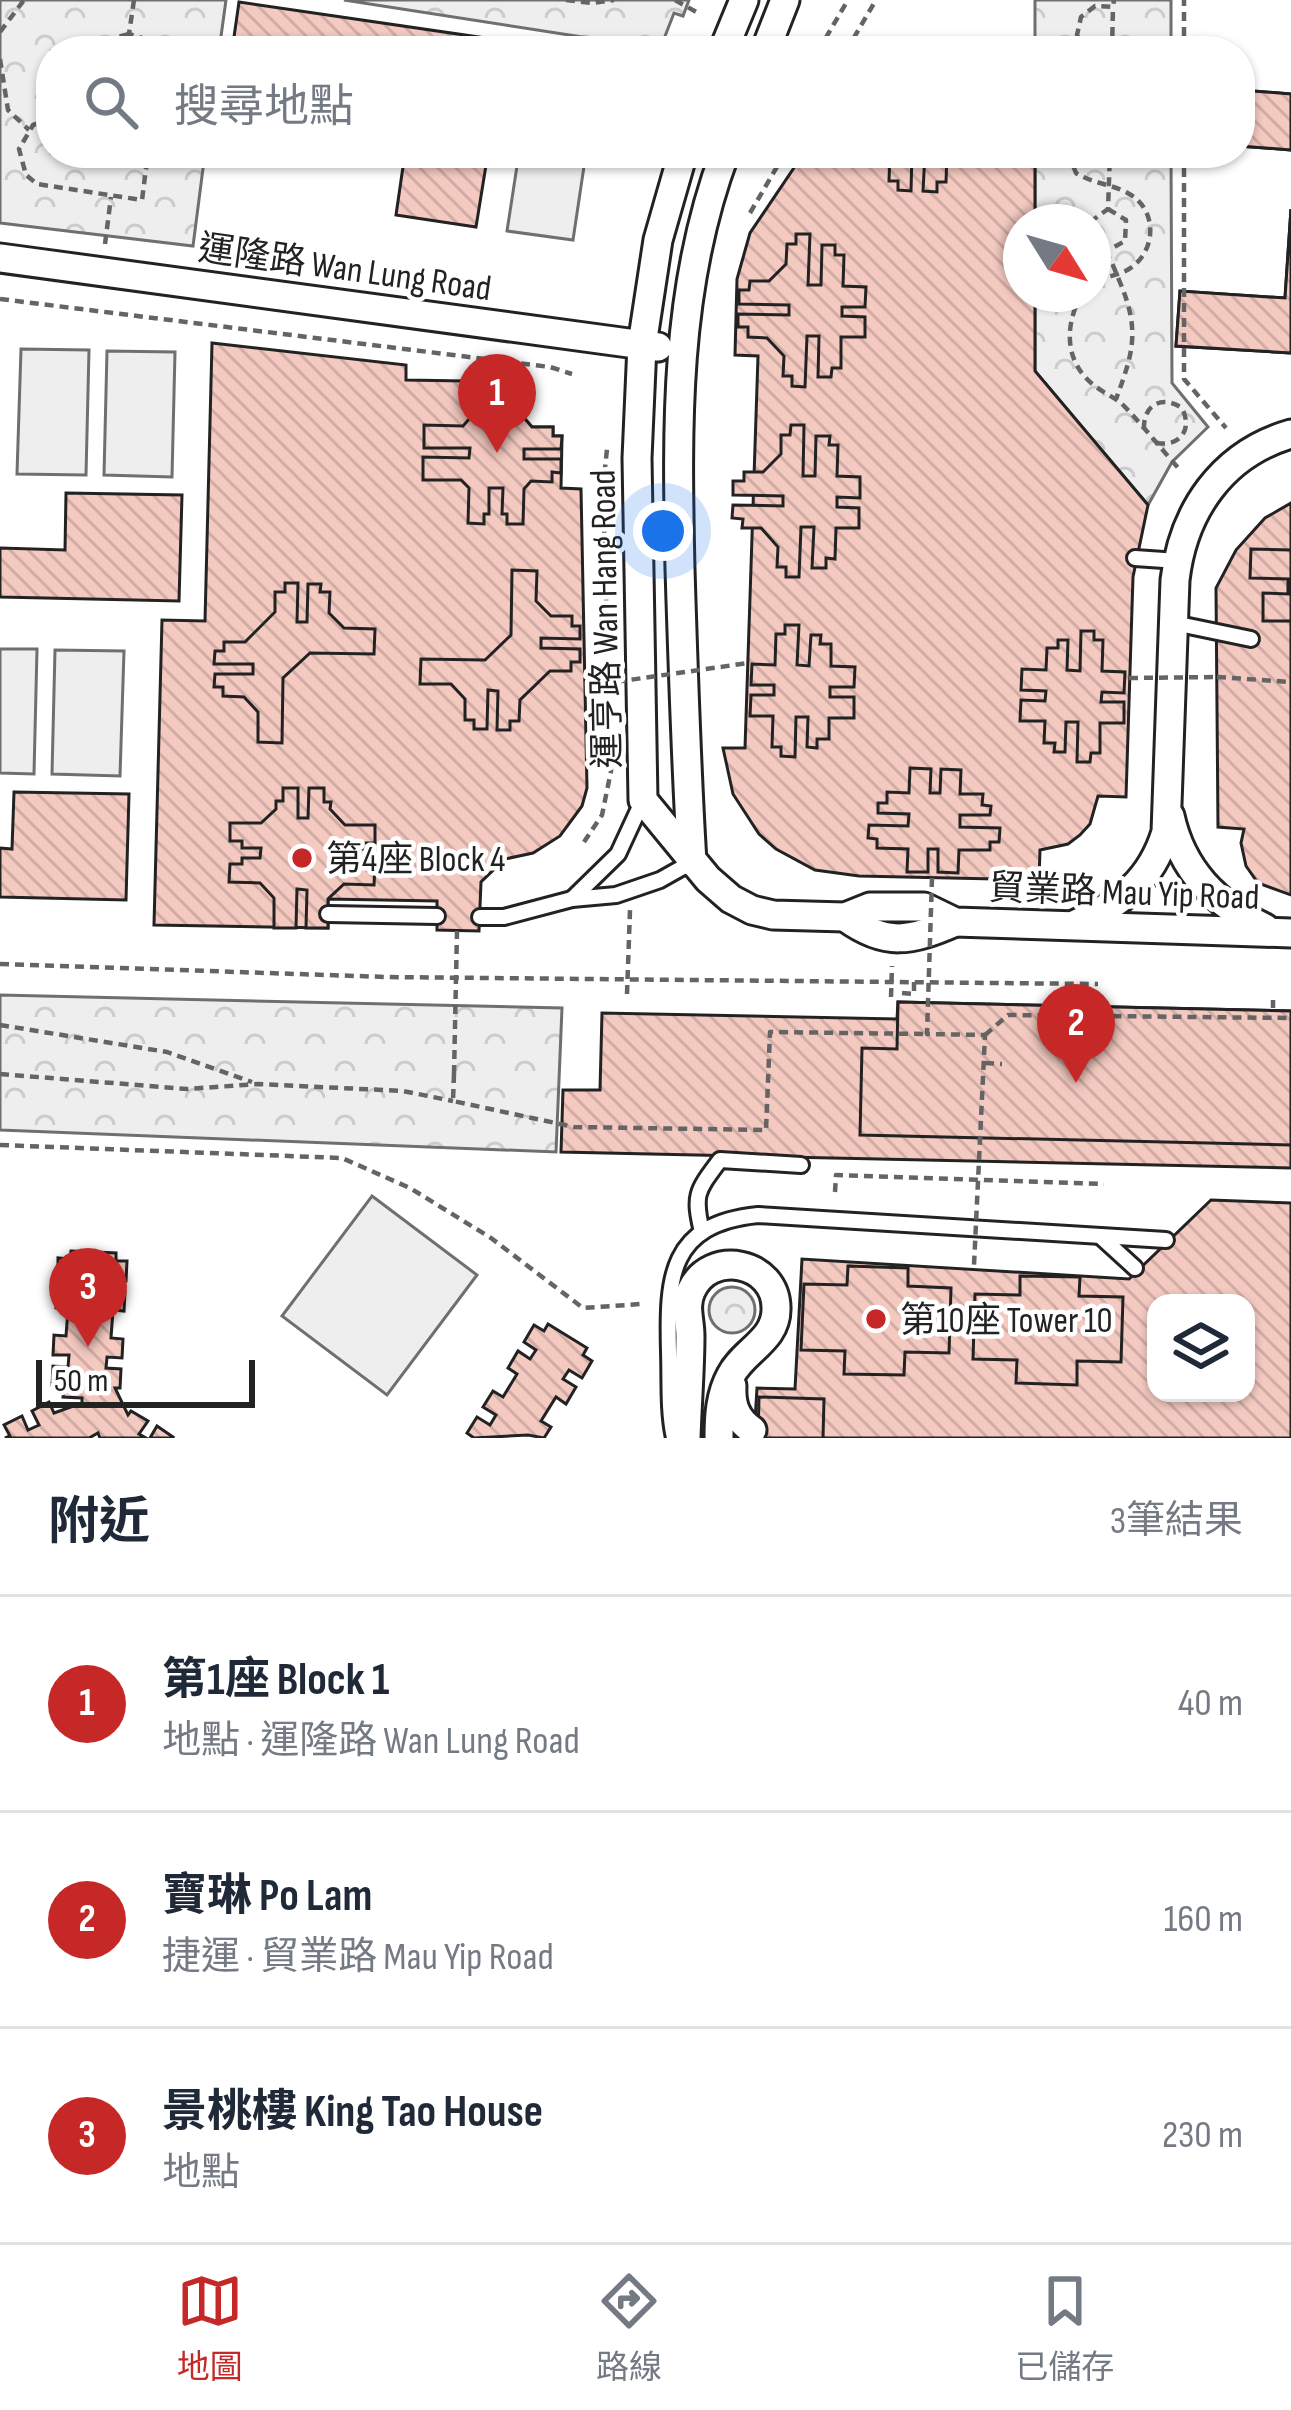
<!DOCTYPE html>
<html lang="zh-TW">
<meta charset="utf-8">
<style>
body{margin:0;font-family:"Sofia Sans Condensed","Noto Sans TC",sans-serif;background:#f6f6f7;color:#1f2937}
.controls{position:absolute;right:36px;bottom:36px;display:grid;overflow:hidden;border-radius:24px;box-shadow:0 3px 9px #0004}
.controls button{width:108px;height:108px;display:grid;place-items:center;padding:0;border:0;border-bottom:3px solid #e0e1e3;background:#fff;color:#1f2937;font:60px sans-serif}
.compass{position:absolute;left:1003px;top:204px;width:108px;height:108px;border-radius:50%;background:#fff;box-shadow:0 3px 9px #0004;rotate:127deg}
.scale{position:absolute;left:36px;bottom:30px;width:219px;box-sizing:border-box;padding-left:12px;border:6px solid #222;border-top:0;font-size:33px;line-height:42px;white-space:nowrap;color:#222;-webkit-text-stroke:9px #fff;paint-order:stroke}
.you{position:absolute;left:663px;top:531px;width:42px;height:42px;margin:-30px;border:9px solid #fff;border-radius:50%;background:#1a73e8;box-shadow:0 0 0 18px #1a73e833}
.badge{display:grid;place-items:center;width:78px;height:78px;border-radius:50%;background:#c62828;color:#fff;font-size:39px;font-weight:700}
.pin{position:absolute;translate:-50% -99px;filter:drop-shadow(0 3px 6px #0008)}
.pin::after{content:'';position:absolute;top:63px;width:42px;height:36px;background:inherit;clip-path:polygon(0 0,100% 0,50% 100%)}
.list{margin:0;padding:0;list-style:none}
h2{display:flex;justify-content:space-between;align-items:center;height:156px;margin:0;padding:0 48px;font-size:51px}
h2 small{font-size:39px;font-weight:400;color:#747a83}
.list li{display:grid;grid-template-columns:78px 1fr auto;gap:36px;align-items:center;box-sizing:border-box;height:216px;padding:0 48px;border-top:3px solid #e0e1e3}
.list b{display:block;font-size:45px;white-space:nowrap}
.list p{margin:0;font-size:39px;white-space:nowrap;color:#747a83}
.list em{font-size:39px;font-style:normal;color:#747a83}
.icon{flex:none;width:66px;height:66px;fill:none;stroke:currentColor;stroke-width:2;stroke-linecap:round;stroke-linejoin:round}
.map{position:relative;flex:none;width:1291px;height:1438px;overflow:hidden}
.search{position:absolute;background:#fff;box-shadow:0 3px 9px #0004;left:36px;right:36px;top:36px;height:132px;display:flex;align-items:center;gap:30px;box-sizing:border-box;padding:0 42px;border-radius:48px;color:#747a83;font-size:45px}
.sheet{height:804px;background:#fff}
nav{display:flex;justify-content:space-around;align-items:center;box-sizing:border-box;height:168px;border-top:3px solid #e0e1e3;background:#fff;font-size:33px;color:#747a83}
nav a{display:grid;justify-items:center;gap:6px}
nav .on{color:#c62828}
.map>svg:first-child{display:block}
.forest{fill:url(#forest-crowns);stroke:#6f6f6f;stroke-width:3}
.garden{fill:#eee;stroke:#6f6f6f;stroke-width:3}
.building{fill:url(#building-back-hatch);stroke:#222;stroke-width:3;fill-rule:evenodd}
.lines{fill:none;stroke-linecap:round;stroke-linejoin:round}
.service-casing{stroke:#222;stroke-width:20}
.minor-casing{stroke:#222;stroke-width:33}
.path{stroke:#646464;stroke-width:4.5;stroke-dasharray:9 6;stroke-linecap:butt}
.service{stroke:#fff;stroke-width:14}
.minor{stroke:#fff;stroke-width:27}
.path-bridge{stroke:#646464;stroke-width:4.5;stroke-dasharray:9 6;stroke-linecap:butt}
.poi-dot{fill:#c62828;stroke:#fff;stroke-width:4.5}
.labels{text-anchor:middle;stroke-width:9;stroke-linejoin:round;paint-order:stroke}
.street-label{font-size:36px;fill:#222;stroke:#fff}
.poi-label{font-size:36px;fill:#222;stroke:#fff;text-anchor:start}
</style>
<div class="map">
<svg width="1291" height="1438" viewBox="0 0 1291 1438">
<defs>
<pattern id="forest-crowns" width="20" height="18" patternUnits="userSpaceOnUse" patternTransform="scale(3)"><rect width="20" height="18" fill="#eee"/><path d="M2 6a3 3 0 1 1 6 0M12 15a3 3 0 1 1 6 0" fill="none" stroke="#ccc"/></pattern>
<pattern id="building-back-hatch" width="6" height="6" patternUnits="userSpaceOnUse" patternTransform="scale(3)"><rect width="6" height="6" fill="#f3c9c0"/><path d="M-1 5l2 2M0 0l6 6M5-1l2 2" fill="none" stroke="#d0aca5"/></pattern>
</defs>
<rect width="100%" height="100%" fill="#fff"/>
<g class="forest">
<path d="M0,0H226L219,51H51V153H205L193,246L0,223Z"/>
<path d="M344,0H689L683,16L674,13L660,49Z"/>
<rect x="1035" y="0" width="136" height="51"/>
<path d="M1035,153H1171L1172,383L1208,427L1172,462L1148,505L1035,371V294H1093V222H1035Z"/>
<path d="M0,995L562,1008L556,1152L0,1130Z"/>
<circle cx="732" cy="1310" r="23"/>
</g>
<g class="garden">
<path d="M519,153H586L573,240L507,231Z"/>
<path d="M21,349L89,350L86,475L17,474Z"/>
<path d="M107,351L175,352L172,477L104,475Z"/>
<path d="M0,649H37L34,774L0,773Z"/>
<path d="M55,650L124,651L120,776L52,774Z"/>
<path d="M372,1196L477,1275L387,1395L282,1316Z"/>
</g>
<g class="building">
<path d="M239,2L540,46V51H232Z"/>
<path d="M1240,90L1291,94V150L1240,146Z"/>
<path d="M1240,90L1291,94V150L1240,146Z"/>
<path d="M405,153H488L476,227L396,215Z"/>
<path d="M804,153H1035V222H1021V294H1035V371L1148,505L1133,577L1126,797L1098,796L1090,824L1080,835L1068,844L1040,850L1039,880L859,876L815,870L776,849L759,834L733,794L723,748H745L758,356L735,355L737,279L750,233Z"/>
<path d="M890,153H912L911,191L898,190V181H889Z"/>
<path d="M925,153H947L946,182H937V192L923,191Z"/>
<path d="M1291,209V353L1176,346L1180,291L1285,298Z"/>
<path d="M1291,209V353L1176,346L1180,291L1285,298Z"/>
<path d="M796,234H810L808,285H821L822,245H835V255H844L843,286L866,287L865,307H842V316L865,317V337H841V368H832L831,377H818L819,336H807L805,387L792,386V376H783L784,356L767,338L748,337V327H738V314L789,315V305L739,304V290H749L750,281H769L786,264L787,244H796Z"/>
<path d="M212,343L406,365V380L525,382V419L532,427H553V436H562L561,488L581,489L587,788L582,806L560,836L533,853L505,859L481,882L479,931L437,930V901L328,899V928L154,925L162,620L205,621Z"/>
<path d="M471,381L487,382V392H492L491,419H504L505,392H510V382H525V419L532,427H553V436H562L561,449H524V459H561V473L552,472V482L531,481L524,489L523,524H507V514H502L503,488H489V514H484V524L468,523L469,488L461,480H423V457L469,458L470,448H424V425L463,426L470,418Z"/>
<path d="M791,425H804L803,476H815L816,436H830L829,445H838L837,476L860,477V498L837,497V507L859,508V528H836L835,559L826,558V568H812L814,527H801L799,577H786V567H777L778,547L761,528H742L743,519L732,518L733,505L783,506V496L733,495V481H744V472H763L781,454V435H790Z"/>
<path d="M66,493L182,495L179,601L0,597V548L65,550Z"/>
<path d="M1291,503V895L1258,883L1246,866L1241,843L1244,829L1218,827L1216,588L1236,550L1265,518Z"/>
<path d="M1251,549L1291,550V621H1263V593L1288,594V579L1250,578Z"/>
<path d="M512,570L537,571L536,601L551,616H572V626H580V639L541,638V648L580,649V662H571V671H550L520,700L519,721H510V730H497L498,691L488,690L487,729H474V720H465V699L451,684H420L421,659L485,660L511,635Z"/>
<path d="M285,583H298L297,622H307L308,584H321L320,592H330L329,613L344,628L375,629L374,654L310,653L283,678L282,743L258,742V712L244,697L223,696V687H214L215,674H253V664H214L215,651H224V642H245L275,612V592H285Z"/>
<path d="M785,625H799L797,665L809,666L811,635H821L820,644H831V666L855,667L854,687H830V697H854V718H829V739H817V748L807,747L808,717H796L795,757L781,756V747H772L773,716H750L751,695H774V685H751L752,664L775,665L776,634H785Z"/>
<path d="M1081,631H1094V640H1103L1102,671L1125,672L1124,693L1102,692L1101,702H1124V723H1100V753H1091L1090,762H1077L1078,722H1066L1065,752H1054L1055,743H1044L1045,721H1020L1021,700L1045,701L1046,691L1021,690L1022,669L1046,670L1047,648H1058V640H1068L1067,670L1080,671Z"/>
<path d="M910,768L931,769L930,793H940L941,769L961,770L960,794H983L982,805L991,806L990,815H960V827L1000,828L999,842H990V850H959L958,873L938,872V849H928V872H907L908,849L877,848V839L868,838L869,825L908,826L909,814L878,813V803H887V792L909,793Z"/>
<path d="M283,788H298V818H308L309,788H324V802H331L330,809L345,825H375V843H363V849H344V859L363,860V866H375L374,885L344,884L328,899V928H306L307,890L297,889L296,928H274V898L260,883L229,882L230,864H242V858H260L261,848H242V841H230V823H261L276,809V801H283Z"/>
<path d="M14,792L129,794L126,900L0,897V848L12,849Z"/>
<path d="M898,1002L1291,1011V1168L561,1152L563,1090H600L602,1013L897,1019Z"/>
<path d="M898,1002L1291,1011V1145L860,1135L862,1048L897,1049Z"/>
<path d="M1211,1200L1291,1203V1438H754L757,1388L795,1389L802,1259L1129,1279ZM1156,1303H1246V1393H1156Z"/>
<path d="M71,1251L116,1253V1261H127L126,1281L111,1280L110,1291L125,1292L124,1311L113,1310L111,1338L123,1339L122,1358L107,1357L106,1368L121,1369L120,1388H115L128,1415L131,1411L148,1421L139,1434L146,1438H100L98,1433L89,1438H5L10,1436L4,1425L22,1416L28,1430L39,1425L32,1411L49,1402L54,1413L82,1403V1398L63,1397L64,1386L52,1385L53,1366L68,1367L69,1355H53L54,1335L66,1336L68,1309L56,1308L57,1289H72L73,1278L58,1277V1258L70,1259Z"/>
<path d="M848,1266L908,1268V1286L951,1288L949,1353L905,1352L904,1375L844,1374L845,1351L801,1350L804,1284L847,1285Z"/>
<path d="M1020,1276L1080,1277L1079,1296L1123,1297L1121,1362L1077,1361V1385L1016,1383L1017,1360L973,1359L975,1294L1020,1295Z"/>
<path d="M548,1324L587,1348L583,1355L592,1361L582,1378L569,1370L563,1379L576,1387L566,1404L556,1397L541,1421L551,1427L544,1438L528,1435L474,1438L467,1433L477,1417L490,1425L496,1415L483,1407L493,1391L503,1397L517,1374L508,1368L518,1351L530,1359L536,1350L524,1342L534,1325L544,1331Z"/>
<path d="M759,1397L824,1399L823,1438H758Z"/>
<path d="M157,1426L173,1437L172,1438H150Z"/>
</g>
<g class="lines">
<g class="service-casing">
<g id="service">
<path d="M1135,558L1178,561"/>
<path d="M1174,623L1251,639"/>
<path d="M572,899L618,854L643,800"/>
<path d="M328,914L437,916"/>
<path d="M480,917H504L572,899L616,895L660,880L692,862"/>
<path d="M702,1232C693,1194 697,1191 720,1160L801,1165"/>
<path d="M1100,1236L1135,1268"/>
<path d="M674,1438C668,1411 670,1380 669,1352C667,1277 669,1224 758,1215L1166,1240"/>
</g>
</g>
<g class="minor-casing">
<g id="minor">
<path d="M723,51L744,0"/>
<path d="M765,51L785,0"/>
<path d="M683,153L658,240L642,345L637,458L643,800L708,879L731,899L752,910L773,915L845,917L870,907H924L955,922L1291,933"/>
<path d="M0,258L658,347"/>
<path d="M1170,816C1182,871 1216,904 1265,928"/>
<path d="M692,862C686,764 683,667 680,569C677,427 674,288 725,153"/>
<path d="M845,917C886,947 911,941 955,922"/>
<path d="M1076,924C1121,903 1151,881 1166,832L1175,580C1183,511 1222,454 1291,434"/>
<path d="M732,1386C731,1405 736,1419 752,1430"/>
<path d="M686,1438C687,1404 690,1370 690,1336C690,1319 684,1307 691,1291C710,1248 776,1262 776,1308C777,1340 744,1350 731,1375C720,1395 719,1416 719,1438"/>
</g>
</g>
<g class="path">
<path d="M134,0L129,34L142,38L154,51"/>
<path d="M566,0L592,3L614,0"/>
<path d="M675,0L698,13"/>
<path d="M0,32L24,0"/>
<path d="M95,51L103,41L129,34"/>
<path d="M818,51L848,0"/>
<path d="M846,51L876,0"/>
<path d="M1084,51L1077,35L1081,17L1095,6L1113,7L1114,0"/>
<path d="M1112,51L1113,7"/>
<path d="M1184,51V0"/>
<path d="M0,59L8,110L29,130"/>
<path d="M51,119L33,125L19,149L26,175L37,184L142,200L148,153"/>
<path d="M1068,153L1076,173C1093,184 1114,184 1131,195C1158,212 1156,252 1129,269C1118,276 1105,276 1093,283"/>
<path d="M1184,153V379L1226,428"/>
<path d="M1108,209L1126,220L1125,241L1109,250"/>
<path d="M750,213L785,153"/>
<path d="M1090,222L1108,209L1110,153"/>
<path d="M1093,242C1109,252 1112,263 1119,280C1140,329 1134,351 1116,399"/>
<path d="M105,244L111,197"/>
<path d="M1082,294C1064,325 1064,363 1095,386C1105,394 1117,398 1126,408C1145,428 1162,450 1181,471"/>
<path d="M0,299L550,367L572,374"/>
<path d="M1144,429C1143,404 1163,395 1182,408C1193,430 1180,447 1156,443"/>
<path d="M1217,677L1291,682"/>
<path d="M584,842L602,815L611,771L603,488L607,449"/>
<path d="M0,964L386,977L1098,984"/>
<path d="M902,993L914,994V982"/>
<path d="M627,994L630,910"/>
<path d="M891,997L892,966"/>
<path d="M1273,1000V1008"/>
<path d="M0,1025L167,1052L252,1082"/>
<path d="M985,1035L1008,1015L1291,1018"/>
<path d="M985,1063L1002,1064"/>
<path d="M0,1074L187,1089L258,1084L403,1091L453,1101"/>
<path d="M454,1074L453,1101L574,1127L766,1130L770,1032L927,1034"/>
<path d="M0,1145L342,1158L410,1188L491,1238L583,1308L641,1304"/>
<path d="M835,1192L836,1175L1104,1184"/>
</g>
<use href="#service" class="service"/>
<use href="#minor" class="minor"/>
<g class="path-bridge">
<path d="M1129,678L1217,677"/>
<path d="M587,686L748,663"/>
<path d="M932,878L927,1034L985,1035L974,1265"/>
<path d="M454,1074L457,931"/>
</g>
</g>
<g class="poi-dot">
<circle cx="302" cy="858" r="12"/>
<circle cx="876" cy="1319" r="12"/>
</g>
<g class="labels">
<g class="street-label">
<text transform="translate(345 267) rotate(8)" y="13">運隆路 Wan Lung Road</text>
<text transform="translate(604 619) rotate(-91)" y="13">運亨路 Wan Hang Road</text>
<text transform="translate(1124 891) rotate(2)" y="13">貿業路 Mau Yip Road</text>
</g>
<g class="poi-label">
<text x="326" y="871">第4座 Block 4</text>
<text x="900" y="1332">第10座 Tower 10</text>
</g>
</g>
</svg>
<div class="controls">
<button><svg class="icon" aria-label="layers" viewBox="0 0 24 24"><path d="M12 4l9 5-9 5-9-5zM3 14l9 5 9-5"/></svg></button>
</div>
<svg class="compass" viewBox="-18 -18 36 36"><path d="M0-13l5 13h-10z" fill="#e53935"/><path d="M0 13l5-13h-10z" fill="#747a83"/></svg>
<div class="scale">50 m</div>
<div class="you"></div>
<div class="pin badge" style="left:497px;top:453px">1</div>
<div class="pin badge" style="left:1076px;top:1083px">2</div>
<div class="pin badge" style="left:88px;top:1347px">3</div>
<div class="search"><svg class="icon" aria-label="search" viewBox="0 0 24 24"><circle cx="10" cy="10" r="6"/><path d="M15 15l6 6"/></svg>搜尋地點</div>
</div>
<section class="sheet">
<h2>附近<small>3筆結果</small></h2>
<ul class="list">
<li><span class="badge">1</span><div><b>第1座 Block 1</b><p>地點 · 運隆路 Wan Lung Road</p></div><em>40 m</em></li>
<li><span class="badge">2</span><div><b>寶琳 Po Lam</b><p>捷運 · 貿業路 Mau Yip Road</p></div><em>160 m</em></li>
<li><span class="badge">3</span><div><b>景桃樓 King Tao House</b><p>地點</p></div><em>230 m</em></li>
</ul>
</section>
<nav>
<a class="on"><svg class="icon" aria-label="map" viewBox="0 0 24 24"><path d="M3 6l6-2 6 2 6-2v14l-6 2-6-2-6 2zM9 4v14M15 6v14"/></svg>地圖</a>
<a><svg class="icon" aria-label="directions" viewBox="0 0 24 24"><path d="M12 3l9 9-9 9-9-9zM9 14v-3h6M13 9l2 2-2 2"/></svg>路線</a>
<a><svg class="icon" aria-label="saved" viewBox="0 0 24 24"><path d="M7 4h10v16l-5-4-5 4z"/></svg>已儲存</a>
</nav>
